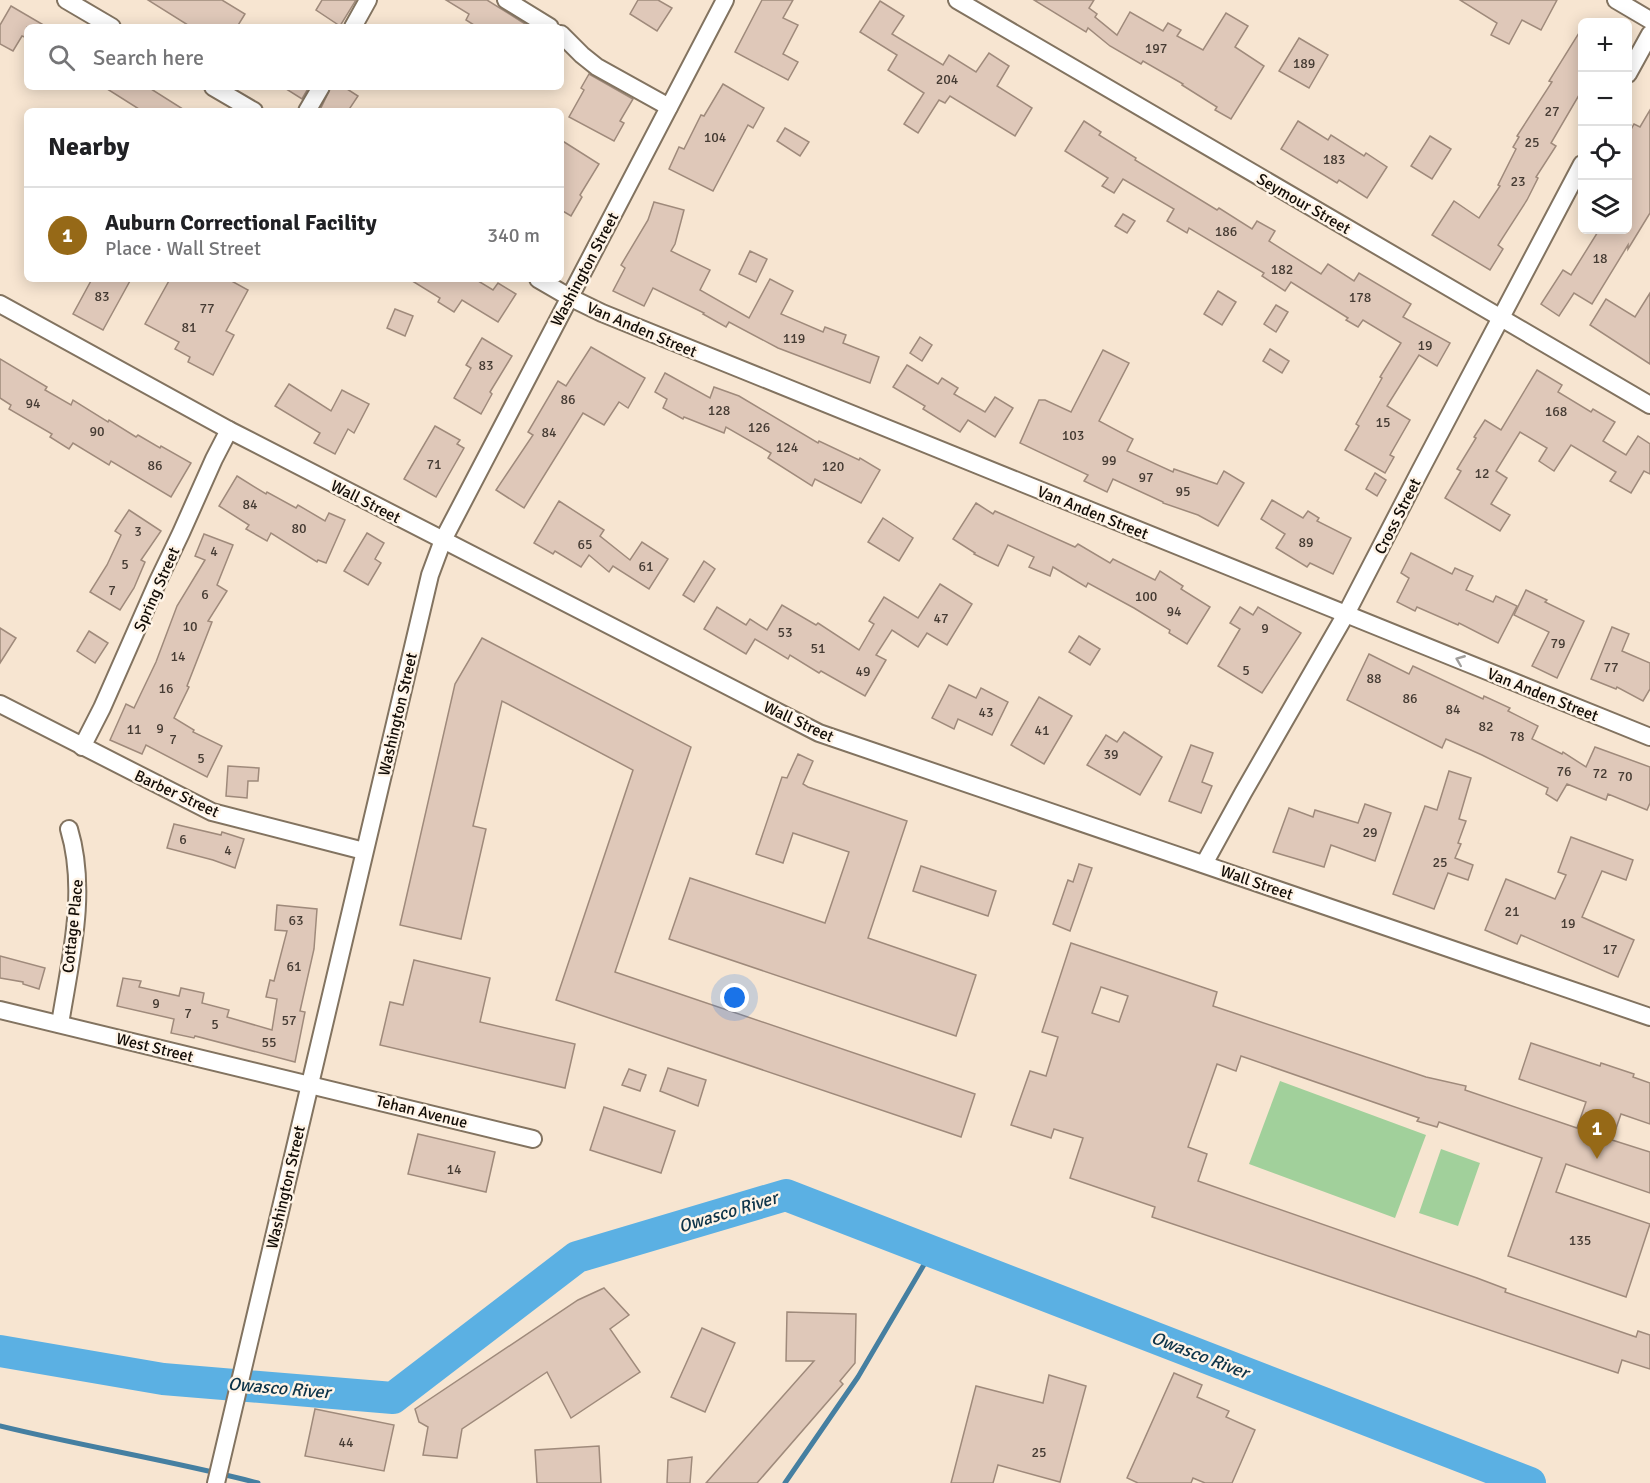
<!DOCTYPE html>
<meta charset="utf-8">
<style>
body{margin:0;font-family:Signika,sans-serif;background:#f6f6f6;color:#202124}
.controls{position:absolute;right:18px;top:18px;display:grid;overflow:hidden;border-radius:9px;box-shadow:0 3px 15px #0003}
.controls button{width:54px;height:54px;display:grid;place-items:center;padding:0;border:0;border-bottom:2px solid #e0e0e0;background:#fff;color:#202124;font:30px sans-serif}
.you{position:absolute;left:735px;top:998px;width:21px;height:21px;margin:-15px;border:4px solid #fff;border-radius:50%;background:#1a73e8;box-shadow:0 0 0 9px #1a73e833}
.badge{display:grid;place-items:center;width:39px;height:39px;border-radius:50%;background:#966917;color:#fff;font-size:20px;font-weight:700}
.pin{position:absolute;translate:-50% -50px;filter:drop-shadow(0 2px 3px #0008)}
.pin::after{content:'';position:absolute;top:32px;width:21px;height:18px;background:inherit;clip-path:polygon(0 0,100% 0,50% 100%)}
.list{margin:0;padding:0;list-style:none}
h2{display:flex;justify-content:space-between;align-items:center;height:78px;margin:0;padding:0 24px;font-size:26px}
h2 small{font-size:20px;font-weight:400;color:#757577}
.list li{display:grid;grid-template-columns:39px 1fr auto;gap:18px;align-items:center;box-sizing:border-box;height:96px;padding:0 24px;border-top:2px solid #e0e0e0}
.list b{display:block;font-size:22px;white-space:nowrap}
.list p{margin:0;font-size:20px;white-space:nowrap;color:#757577}
.list em{font-size:20px;font-style:normal;color:#757577}
.icon{flex:none;width:33px;height:33px;fill:none;stroke:currentColor;stroke-width:2;stroke-linecap:round;stroke-linejoin:round}
.map{position:relative;flex:none;width:1650px;height:1483px;overflow:hidden}
.search{position:absolute;background:#fff;box-shadow:0 3px 15px #0003;left:24px;top:24px;width:540px;height:66px;display:flex;align-items:center;gap:15px;box-sizing:border-box;padding:0 21px;border-radius:9px;color:#757577;font-size:22px}
.panel{position:absolute;background:#fff;box-shadow:0 3px 15px #0003;left:24px;top:108px;width:540px;height:174px;border-radius:9px}
.map>svg:first-child{display:block}
.green{fill:#a1d09b}
.lines{fill:none;stroke-linecap:round;stroke-linejoin:round}
.stream{stroke:#457fa1;stroke-width:5}
.river{stroke:#5bb0e3;stroke-width:32}
.building{fill:#dfc8b9;stroke:#9f8a7b;stroke-width:1.5;fill-rule:evenodd}
.minor-casing{stroke:#827360;stroke-width:20}
.minor{stroke:#fff;stroke-width:16}
.oneway{stroke:#a09e9b}
.labels{text-anchor:middle;stroke-width:5;stroke-linejoin:round;paint-order:stroke}
.number-label{font-size:14px;fill:#453b33}
.street-label{font-size:16px;fill:#120c06;stroke:#fff4e7}
.water-label{font-size:18px;font-style:italic;fill:#0e3449;stroke:#fff4e7}
</style>
<div class="map">
<svg width="1650" height="1483" viewBox="0 0 1650 1483">
<rect width="100%" height="100%" fill="#f7e5d1"/>
<g class="green">
<path d="M1280,1081L1426,1135L1395,1218L1249,1164Z"/>
<path d="M1441,1149L1480,1163L1458,1226L1419,1213Z"/>
</g>
<g class="lines">
<g class="stream">
<path d="M0,1426C86,1447 173,1461 258,1483"/>
<path d="M785,1483L858,1377L932,1251"/>
</g>
<path class="river" d="M0,1351L163,1379L393,1398L577,1257L786,1195L1530,1483"/>
</g>
<g class="building">
<path d="M148,0H222L245,14L237,27H191Z"/>
<path d="M322,0H356L340,26L316,10Z"/>
<path d="M446,0H487L530,27H477L466,20L469,14Z"/>
<path d="M638,0H658L672,8L657,31L630,14Z"/>
<path d="M762,0H793L783,18L798,25L783,54L798,62L788,80L735,52Z"/>
<path d="M1034,0H1094L1089,8L1097,14L1095,17L1117,35L1130,12L1163,31L1168,23L1181,30L1177,36L1203,50L1226,13L1248,26L1235,47L1264,66L1231,119L1215,110L1217,107L1182,85L1183,84L1143,61L1141,64L1110,46L1088,28L1086,32Z"/>
<path d="M1460,0H1557L1541,30L1522,20L1509,44L1491,35L1497,23Z"/>
<path d="M880,1L904,16L892,34L943,65L949,55L976,72L989,53L1009,66L997,86L1032,108L1015,136L950,96L945,103L939,100L918,133L904,124L924,93L888,70L897,55L860,32Z"/>
<path d="M11,6L47,27H27V38L22,36L13,51L0,44V25Z"/>
<path d="M1582,28V90L1551,143L1556,146L1536,177L1538,178L1527,200L1498,245L1503,249L1490,270L1432,235L1454,201L1479,218L1500,186L1498,185L1516,149L1513,147L1519,137L1517,136L1552,82L1549,81Z"/>
<path d="M1299,38L1328,55L1309,88L1279,71Z"/>
<path d="M589,74L633,99L620,121L624,123L614,141L569,117L584,90L581,88Z"/>
<path d="M723,84L764,108L753,128L748,125L713,191L669,169L679,147L684,149L701,115L704,116Z"/>
<path d="M104,87H148L186,111H142Z"/>
<path d="M283,87H309L302,99Z"/>
<path d="M331,87H344L358,96L348,111L320,110Z"/>
<path d="M1650,110V213L1628,249V245L1592,304L1574,293L1559,316L1541,304L1563,270L1571,275L1599,230H1628V135L1634,124L1640,127Z"/>
<path d="M1084,121L1101,132L1099,135L1136,158L1135,160L1217,210L1219,208L1252,229L1257,221L1275,231L1269,241L1321,274L1328,264L1354,281L1359,273L1411,304L1403,317L1450,343L1437,366L1419,355L1387,406L1410,420L1390,455L1394,457L1385,473L1345,450L1359,426L1356,424L1382,378L1380,377L1401,343L1363,320L1358,327L1346,320L1348,318L1291,282L1285,291L1262,276L1264,273L1189,228L1187,233L1167,221L1174,209L1123,179L1114,193L1102,186L1108,178L1065,151Z"/>
<path d="M1298,121L1328,140L1331,135L1364,156L1366,153L1387,167L1367,198L1339,180L1337,183L1281,149Z"/>
<path d="M785,128L809,142L800,156L777,141Z"/>
<path d="M1430,136L1451,149L1432,179L1411,166Z"/>
<path d="M561,140L599,164L580,195L582,197L571,216L561,210Z"/>
<path d="M654,202L684,210L675,244L671,251L710,270L700,290L749,318L770,279L793,291L781,314L823,332L825,327L846,335L843,343L879,357L870,383L778,348L729,322L726,327L703,314L704,313L653,288L644,306L613,291L625,268L621,265L648,220Z"/>
<path d="M1123,214L1135,221L1127,233L1115,226Z"/>
<path d="M750,251L767,259L756,282L739,274Z"/>
<path d="M92,279H131L103,330L73,314Z"/>
<path d="M170,279H228L248,290L226,331L234,335L213,375L188,362L190,357L175,349L179,342L145,324Z"/>
<path d="M409,279H475L493,290L498,283L516,294L498,322L462,300L454,312L438,302L440,298Z"/>
<path d="M1218,291L1236,302L1222,325L1204,314Z"/>
<path d="M1650,293V364L1590,325L1606,299L1635,317Z"/>
<path d="M1276,305L1288,312L1276,332L1264,324Z"/>
<path d="M395,309L413,316L405,336L387,328Z"/>
<path d="M920,337L932,345L922,361L910,353Z"/>
<path d="M482,338L512,356L490,392L492,394L481,414L454,398L471,368L466,365Z"/>
<path d="M591,347L645,378L628,408L619,402L604,425L583,413L524,508L496,490L533,435L528,432L558,381L566,386Z"/>
<path d="M1270,349L1289,361L1282,373L1263,361Z"/>
<path d="M1103,350L1129,363L1099,421L1133,439L1127,451L1173,472L1174,469L1217,484L1224,471L1244,483L1218,526L1198,515L1163,503V502L1113,479L1107,492L1084,481L1088,475L1020,443L1039,400H1045L1071,412Z"/>
<path d="M0,359L47,387L45,390L71,405L73,400L108,422L109,420L136,437L138,435L160,448L161,446L191,463L171,497L111,461L109,465L73,443L69,449L50,437L52,434L9,409L11,405L0,398Z"/>
<path d="M907,365L938,384L942,378L958,388L954,394L985,412L995,397L1013,408L995,437L968,420L960,432L923,409L925,406L893,387Z"/>
<path d="M1537,370L1562,385L1558,392L1591,412L1593,409L1615,422L1603,441L1626,455L1638,436L1650,444V474L1644,471L1631,493L1610,481L1616,472L1571,445L1554,471L1539,461L1547,448L1520,432L1496,471L1507,478L1491,504L1510,515L1500,531L1445,498L1461,471L1457,469L1476,438L1474,437L1485,420L1501,430Z"/>
<path d="M665,373L710,398L714,387L739,396L818,443L819,441L859,460L860,458L880,470L861,503L815,479L812,486L768,458L771,453L726,427L724,433L684,417L683,419L663,408L667,399L655,392Z"/>
<path d="M289,384L331,411L342,390L369,404L354,433L348,429L335,454L314,443L320,433L275,406Z"/>
<path d="M435,426L460,440L457,444L464,448L436,497L404,479Z"/>
<path d="M1375,473L1386,480L1377,496L1366,489Z"/>
<path d="M237,476L266,494L267,492L296,508L298,505L325,521L329,513L345,520L326,563L318,560L317,562L271,533L267,541L246,529L249,525L219,506Z"/>
<path d="M1272,500L1303,518L1308,511L1319,518L1317,521L1351,538L1333,574L1310,563L1307,567L1276,548L1285,534L1261,519Z"/>
<path d="M559,501L604,530L600,536L630,560L642,542L668,559L649,589L613,566L609,572L589,555L581,567L555,551L553,554L534,543Z"/>
<path d="M976,503L993,514L995,511L1075,547L1078,544L1110,563L1113,559L1155,580L1160,571L1183,586L1181,589L1210,607L1187,644L1169,633L1170,630L1134,608L1088,583L1086,587L1053,567L1050,576L1029,567L1034,557L1008,545L998,566L974,554L975,553L953,539Z"/>
<path d="M129,510L161,531L141,560L145,562L134,588L120,610L90,592L107,565L121,535L115,531Z"/>
<path d="M883,518L913,538L899,561L868,542Z"/>
<path d="M367,533L384,543L375,559L381,563L368,585L344,571Z"/>
<path d="M204,534L233,545L217,585L227,591L208,621L212,622L187,686L189,687L174,718L194,730L193,732L222,746L207,777L146,745L142,754L110,740L126,704L134,708L156,662L177,606L205,560L195,556Z"/>
<path d="M1411,553L1452,574L1455,568L1473,576L1466,590L1493,602L1496,596L1517,606L1498,643L1459,623L1458,625L1417,607L1415,611L1397,602L1409,578L1401,573Z"/>
<path d="M704,561L715,569L694,602L683,595Z"/>
<path d="M940,584L972,604L947,645L927,633L918,647L892,630L876,655L886,660L865,696L821,671L819,673L790,655L788,659L755,639L746,654L704,629L717,607L746,625L750,619L767,630L782,605L816,625L818,623L859,650L874,624L869,621L884,597L918,618Z"/>
<path d="M1526,590L1547,600L1545,602L1584,621L1557,678L1532,666L1549,632L1514,615Z"/>
<path d="M1240,607L1253,615L1258,607L1301,633L1262,693L1218,666L1240,629L1230,623Z"/>
<path d="M1612,627L1629,634L1622,651L1650,663V689L1643,701L1617,687L1616,689L1591,679Z"/>
<path d="M0,628L16,638L0,663Z"/>
<path d="M89,631L108,643L95,663L77,651Z"/>
<path d="M1079,636L1100,649L1090,665L1069,652Z"/>
<path d="M482,638L691,747L615,972L975,1094L961,1137L556,1000L633,770L502,701L473,826L486,829L461,939L400,925L455,684Z"/>
<path d="M1369,654L1409,674L1413,666L1483,699L1484,696L1510,708L1508,711L1538,726L1532,739L1562,754L1563,752L1586,767L1595,747L1650,767V803L1647,810L1608,794L1606,800L1567,784L1557,801L1546,794L1548,788L1482,755L1446,739L1442,748L1347,700Z"/>
<path d="M949,685L976,698L981,688L1008,702L992,735L958,719L954,729L932,718Z"/>
<path d="M1039,697L1072,716L1044,764L1011,745Z"/>
<path d="M1124,732L1162,757L1140,795L1087,765L1106,735L1117,742Z"/>
<path d="M1191,745L1213,753L1202,782L1212,786L1201,813L1169,801Z"/>
<path d="M798,754L813,761L803,784L808,787L907,821L868,938L976,975L956,1036L669,939L690,878L825,923L849,852L793,833L783,863L756,854L782,777L787,778Z"/>
<path d="M228,766L259,768L258,781H248L247,798L226,796Z"/>
<path d="M1449,771L1471,778L1459,819L1466,821L1458,843L1461,844L1455,858L1473,865L1468,880L1448,873L1434,909L1393,894L1425,806L1437,810Z"/>
<path d="M1365,804L1391,813L1375,861L1331,845L1324,867L1273,852L1289,808L1313,817L1315,810L1358,823Z"/>
<path d="M174,824L221,835L222,832L244,839L235,868L213,860L167,848Z"/>
<path d="M1571,837L1633,860L1626,880L1602,871L1582,917L1634,940L1618,977L1521,935L1517,944L1485,930L1506,879L1555,899L1566,875L1558,872Z"/>
<path d="M1079,864L1092,868L1070,931L1053,924L1068,880L1073,882Z"/>
<path d="M921,866L996,891L988,916L913,891Z"/>
<path d="M277,905L317,909L314,949L300,1011L305,1012L295,1062L195,1036L194,1038L171,1033L174,1019L117,1006L123,978L141,981L139,987L179,996L181,988L204,993L202,1003L229,1010L227,1017L272,1030L277,999L266,997L270,980L274,981L287,931L275,930Z"/>
<path d="M1071,943L1217,992L1213,1006L1426,1077L1466,1086L1465,1090L1577,1128L1586,1102L1519,1079L1531,1043L1600,1066L1601,1063L1634,1074L1633,1077L1650,1083V1124L1621,1114L1612,1140L1650,1152V1193L1566,1164L1556,1192L1650,1224L1626,1297L1508,1256L1542,1158L1439,1122L1437,1127L1417,1121L1419,1118L1241,1056L1236,1071L1217,1064L1188,1147L1207,1154L1198,1181L1477,1278L1506,1289L1505,1292L1636,1337L1638,1331L1650,1335V1369L1622,1360L1618,1373L1152,1217L1155,1207L1070,1178L1083,1138L1054,1129L1051,1138L1011,1125L1030,1071L1046,1076L1058,1037L1042,1032ZM1101,987L1128,996L1119,1022L1092,1013Z"/>
<path d="M0,956L45,968L39,989L23,984V982L0,978Z"/>
<path d="M414,960L490,978L480,1022L575,1044L565,1088L380,1045L390,1002L403,1005Z"/>
<path d="M668,1068L706,1080L698,1106L660,1091Z"/>
<path d="M629,1069L646,1075L640,1091L622,1085Z"/>
<path d="M604,1107L675,1131L661,1173L590,1150Z"/>
<path d="M418,1134L495,1152L486,1192L408,1174Z"/>
<path d="M604,1288L629,1315L610,1329L640,1372L571,1418L547,1372L462,1429L457,1458L423,1455L428,1427L419,1422L415,1409L578,1300Z"/>
<path d="M787,1312L856,1314L855,1363L840,1381L843,1384L757,1483H706L814,1361H786Z"/>
<path d="M702,1328L735,1343L705,1412L671,1397Z"/>
<path d="M1174,1373L1202,1385L1197,1397L1229,1411L1226,1417L1255,1430L1232,1483H1205L1193,1478L1191,1483H1138L1127,1478Z"/>
<path d="M1049,1375L1086,1386L1060,1482L998,1465L993,1483H951L976,1386L1043,1403Z"/>
<path d="M315,1409L394,1425L384,1471L305,1456Z"/>
<path d="M599,1446L601,1483H537L535,1450Z"/>
<path d="M692,1457L690,1483H667L668,1460Z"/>
</g>
<g class="lines">
<g class="minor-casing">
<g id="minor">
<path d="M66,0L112,27"/>
<path d="M506,0L550,27"/>
<path d="M957,0L1650,405"/>
<path d="M1616,0L1650,20"/>
<path d="M353,27L368,0"/>
<path d="M561,34L582,55L597,67L669,107"/>
<path d="M1628,74L1650,34"/>
<path d="M213,87L254,111"/>
<path d="M307,111L321,87"/>
<path d="M538,279L569,297L602,313L1650,737"/>
<path d="M0,304L229,430L819,733L1650,1017"/>
<path d="M0,704L212,812L364,851"/>
<path d="M82,747L102,708L158,581L181,533L214,459L229,430"/>
<path d="M1204,864L1243,793L1346,614L1420,471L1582,164"/>
<path d="M0,1010L533,1139"/>
<path d="M60,1024C70,961 88,892 69,829"/>
<path d="M216,1483L430,575L443,540L725,0"/>
</g>
</g>
<use href="#minor" class="minor"/>
</g>
<defs><path id="oneway-chevron" d="M-2-3.5L2.5 0L-2 3.5" fill="none" stroke-width="1.6" stroke-linecap="round" stroke-linejoin="round" transform="scale(1.5)"/></defs>
<use class="oneway" href="#oneway-chevron" transform="translate(1460 660) rotate(-158)"/>
<g class="labels">
<g class="number-label">
<text x="1156" y="53">197</text>
<text x="1304" y="68">189</text>
<text x="947" y="84">204</text>
<text x="1552" y="116">27</text>
<text x="715" y="142">104</text>
<text x="1532" y="147">25</text>
<text x="1334" y="164">183</text>
<text x="1518" y="186">23</text>
<text x="1226" y="236">186</text>
<text x="1600" y="263">18</text>
<text x="1282" y="274">182</text>
<text x="102" y="301">83</text>
<text x="1360" y="302">178</text>
<text x="207" y="313">77</text>
<text x="189" y="332">81</text>
<text x="794" y="343">119</text>
<text x="1425" y="350">19</text>
<text x="486" y="370">83</text>
<text x="568" y="404">86</text>
<text x="33" y="408">94</text>
<text x="719" y="415">128</text>
<text x="1556" y="416">168</text>
<text x="1383" y="427">15</text>
<text x="759" y="432">126</text>
<text x="97" y="436">90</text>
<text x="549" y="437">84</text>
<text x="1073" y="440">103</text>
<text x="787" y="452">124</text>
<text x="1109" y="465">99</text>
<text x="434" y="469">71</text>
<text x="155" y="470">86</text>
<text x="833" y="471">120</text>
<text x="1482" y="478">12</text>
<text x="1146" y="482">97</text>
<text x="1183" y="496">95</text>
<text x="250" y="509">84</text>
<text x="299" y="533">80</text>
<text x="138" y="536">3</text>
<text x="1306" y="547">89</text>
<text x="585" y="549">65</text>
<text x="214" y="556">4</text>
<text x="125" y="569">5</text>
<text x="646" y="571">61</text>
<text x="112" y="595">7</text>
<text x="205" y="599">6</text>
<text x="1146" y="601">100</text>
<text x="1174" y="616">94</text>
<text x="941" y="623">47</text>
<text x="190" y="631">10</text>
<text x="1265" y="633">9</text>
<text x="785" y="637">53</text>
<text x="1558" y="648">79</text>
<text x="818" y="653">51</text>
<text x="178" y="661">14</text>
<text x="1611" y="672">77</text>
<text x="1246" y="675">5</text>
<text x="863" y="676">49</text>
<text x="1374" y="683">88</text>
<text x="166" y="693">16</text>
<text x="1410" y="703">86</text>
<text x="1453" y="714">84</text>
<text x="986" y="717">43</text>
<text x="1486" y="731">82</text>
<text x="160" y="733">9</text>
<text x="134" y="734">11</text>
<text x="1042" y="735">41</text>
<text x="1517" y="741">78</text>
<text x="173" y="744">7</text>
<text x="1111" y="759">39</text>
<text x="201" y="763">5</text>
<text x="1564" y="776">76</text>
<text x="1600" y="778">72</text>
<text x="1625" y="781">70</text>
<text x="1370" y="837">29</text>
<text x="183" y="844">6</text>
<text x="228" y="855">4</text>
<text x="1440" y="867">25</text>
<text x="1512" y="916">21</text>
<text x="296" y="925">63</text>
<text x="1568" y="928">19</text>
<text x="1610" y="954">17</text>
<text x="294" y="971">61</text>
<text x="156" y="1008">9</text>
<text x="188" y="1018">7</text>
<text x="289" y="1025">57</text>
<text x="215" y="1029">5</text>
<text x="269" y="1047">55</text>
<text x="454" y="1174">14</text>
<text x="1580" y="1245">135</text>
<text x="346" y="1447">44</text>
<text x="1039" y="1457">25</text>
</g>
<g class="street-label">
<text transform="translate(1304 203) rotate(30)" y="6">Seymour Street</text>
<text transform="translate(584 269) rotate(-62)" y="6">Washington Street</text>
<text transform="translate(642 329) rotate(23)" y="6">Van Anden Street</text>
<text transform="translate(366 501) rotate(27)" y="6">Wall Street</text>
<text transform="translate(1093 512) rotate(22)" y="6">Van Anden Street</text>
<text transform="translate(1397 516) rotate(-63)" y="6">Cross Street</text>
<text transform="translate(156 589) rotate(-66)" y="6">Spring Street</text>
<text transform="translate(1543 694) rotate(22)" y="6">Van Anden Street</text>
<text transform="translate(397 714) rotate(-77)" y="6">Washington Street</text>
<text transform="translate(799 721) rotate(25)" y="6">Wall Street</text>
<text transform="translate(177 793) rotate(25)" y="6">Barber Street</text>
<text transform="translate(1257 882) rotate(19)" y="6">Wall Street</text>
<text transform="translate(72 926) rotate(-84)" y="6">Cottage Place</text>
<text transform="translate(155 1047) rotate(14)" y="6">West Street</text>
<text transform="translate(422 1111) rotate(14)" y="6">Tehan Avenue</text>
<text transform="translate(285 1187) rotate(-77)" y="6">Washington Street</text>
</g>
<g class="water-label">
<text transform="translate(728 1212) rotate(-17)" y="6">Owasco River</text>
<text transform="translate(1200 1355) rotate(21)" y="6">Owasco River</text>
<text transform="translate(279 1388) rotate(5)" y="6">Owasco River</text>
</g>
</g>
</svg>
<div class="controls">
<button>+</button>
<button>−</button>
<button><svg class="icon" aria-label="locate" viewBox="0 0 24 24"><circle cx="12" cy="12" r="6"/><path d="M12 2v4M12 18v4M2 12h4M18 12h4"/></svg></button>
<button><svg class="icon" aria-label="layers" viewBox="0 0 24 24"><path d="M12 4l9 5-9 5-9-5zM3 14l9 5 9-5"/></svg></button>
</div>
<div class="you"></div>
<div class="pin badge" style="left:1597px;top:1159px">1</div>
<div class="search"><svg class="icon" aria-label="search" viewBox="0 0 24 24"><circle cx="10" cy="10" r="6"/><path d="M15 15l6 6"/></svg>Search here</div>
<section class="panel">
<h2>Nearby<small></small></h2>
<ul class="list">
<li><span class="badge">1</span><div><b>Auburn Correctional Facility</b><p>Place · Wall Street</p></div><em>340 m</em></li>
</ul>
</section>
</div>
